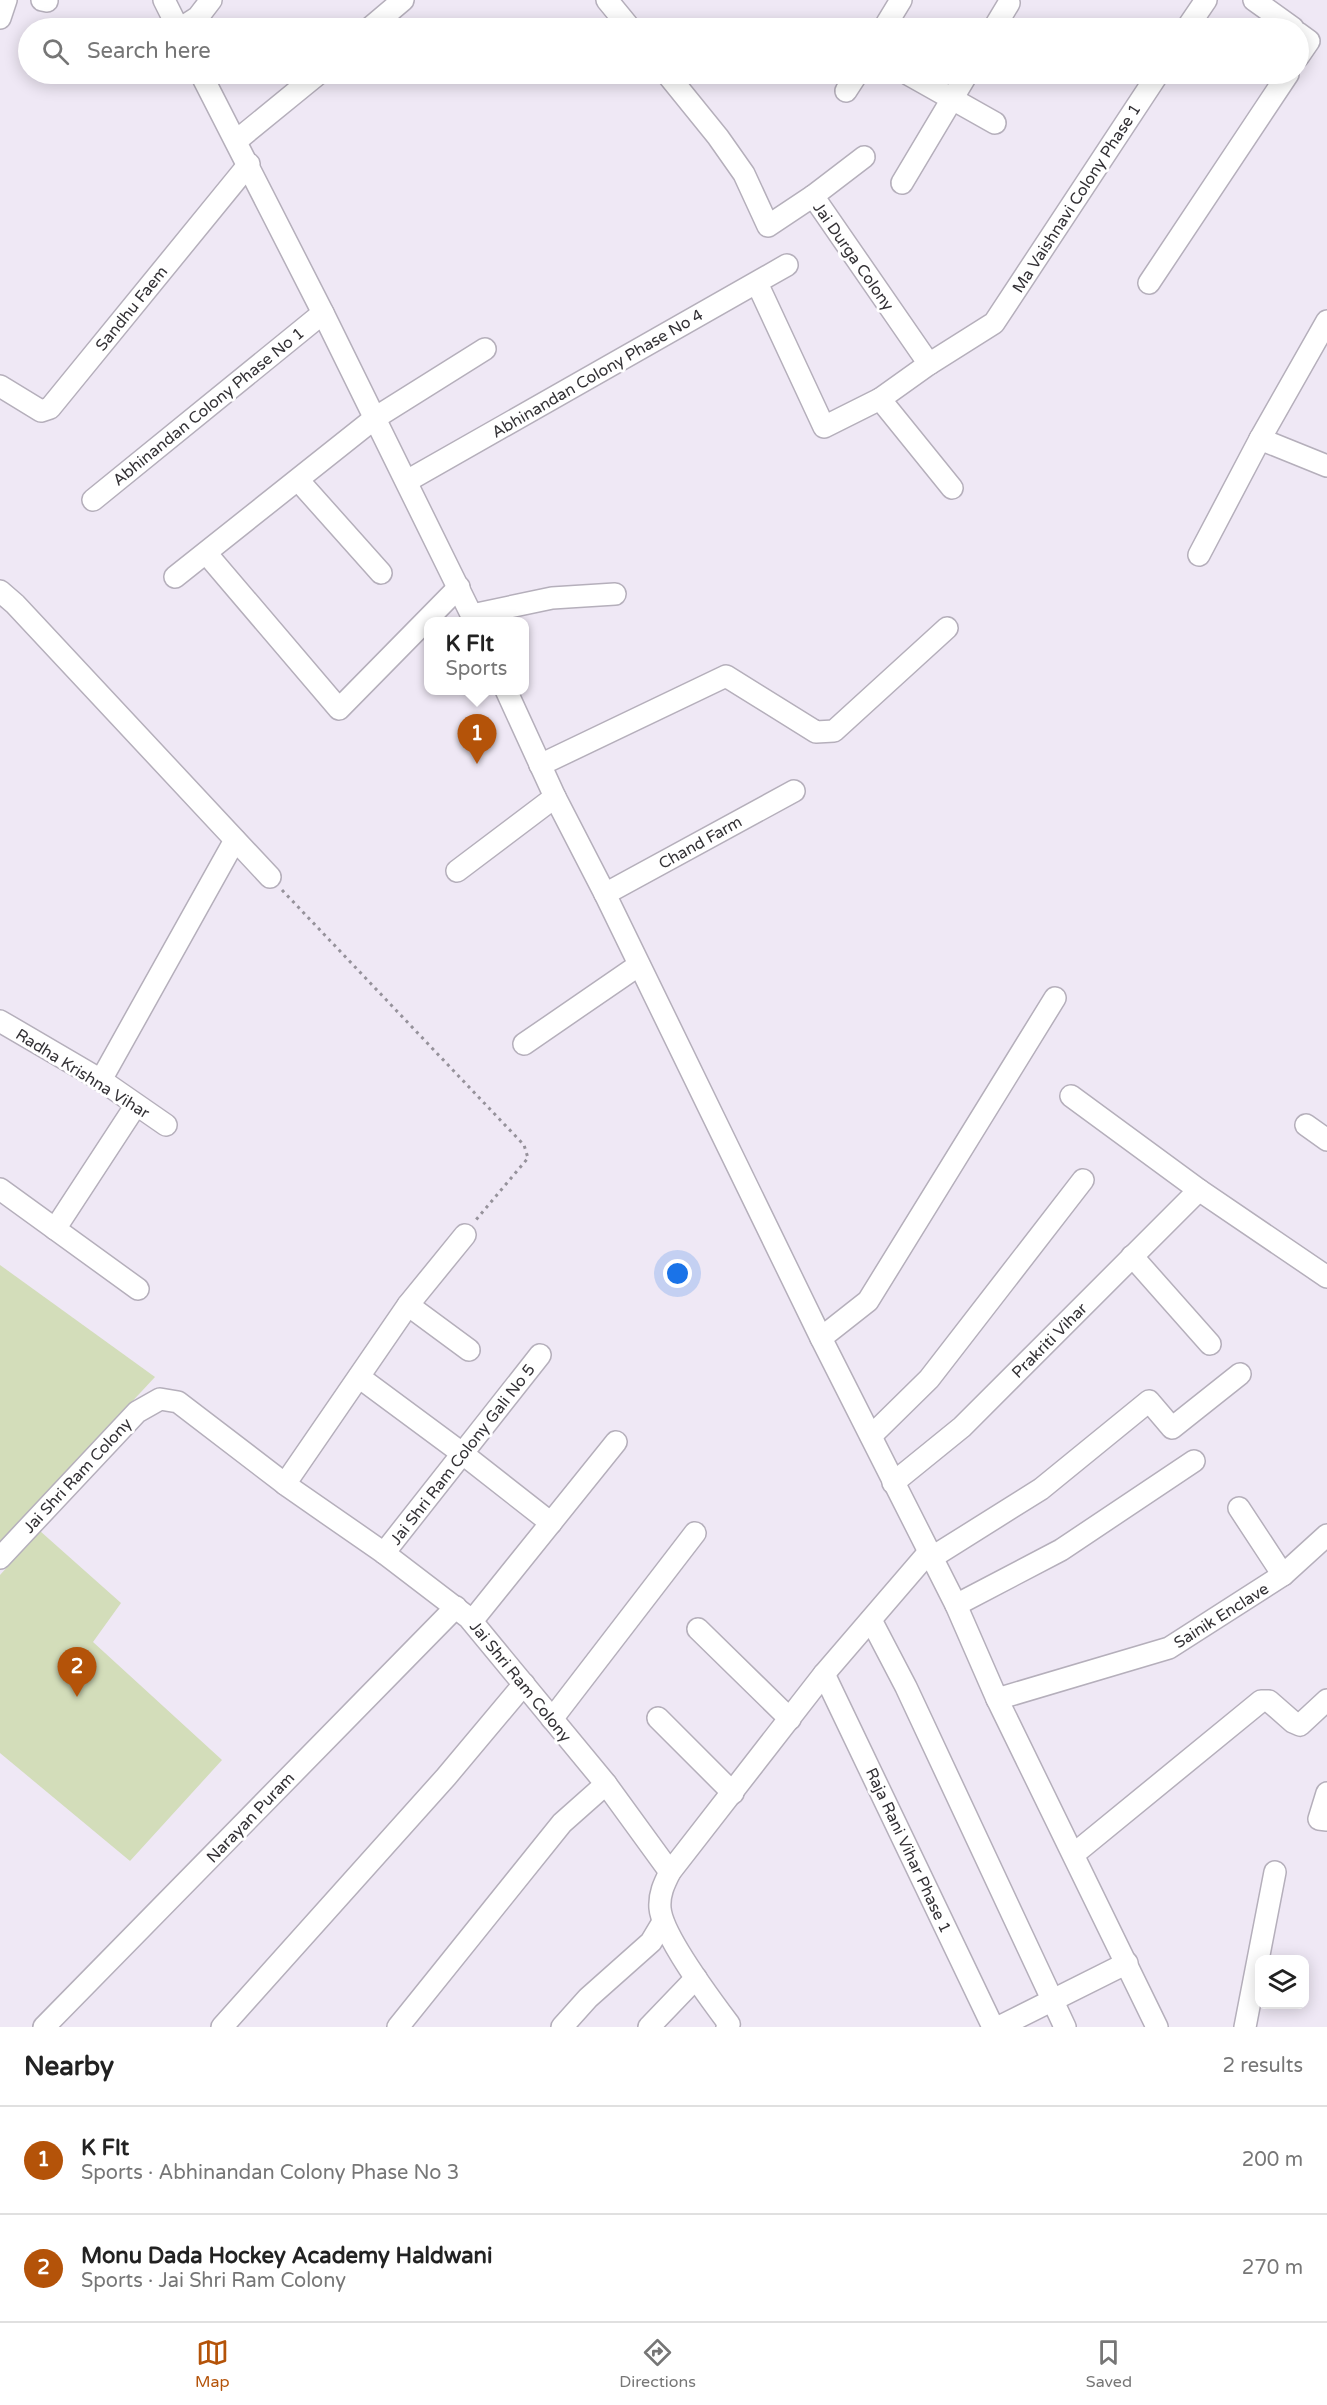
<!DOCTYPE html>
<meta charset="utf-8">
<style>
body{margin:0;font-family:"Varela Round",sans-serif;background:#f2f2f2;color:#222}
.controls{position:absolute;right:18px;bottom:18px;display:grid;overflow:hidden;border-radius:12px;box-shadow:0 3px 15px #0003}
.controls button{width:54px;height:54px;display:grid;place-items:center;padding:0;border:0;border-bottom:2px solid #e0e0e0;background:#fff;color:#222;font:30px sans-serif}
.you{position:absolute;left:678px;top:1274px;width:21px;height:21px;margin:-15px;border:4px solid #fff;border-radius:50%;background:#1a73e8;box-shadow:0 0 0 9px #1a73e833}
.badge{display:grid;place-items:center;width:39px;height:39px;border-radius:50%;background:#b45309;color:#fff;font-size:20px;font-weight:700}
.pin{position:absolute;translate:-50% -50px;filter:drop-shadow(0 2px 3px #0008)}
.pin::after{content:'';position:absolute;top:32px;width:21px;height:18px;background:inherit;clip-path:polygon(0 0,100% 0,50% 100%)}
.popup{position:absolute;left:424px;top:617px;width:105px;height:78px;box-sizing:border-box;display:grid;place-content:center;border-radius:12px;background:#fff;filter:drop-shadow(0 2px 4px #0005);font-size:20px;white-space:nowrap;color:#767676}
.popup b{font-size:22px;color:#222}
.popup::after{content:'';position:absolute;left:50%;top:100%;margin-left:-12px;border:12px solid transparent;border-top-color:#fff}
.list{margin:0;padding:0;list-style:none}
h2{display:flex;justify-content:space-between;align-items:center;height:78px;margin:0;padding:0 24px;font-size:26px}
h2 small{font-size:20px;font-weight:400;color:#767676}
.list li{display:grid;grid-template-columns:39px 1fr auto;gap:18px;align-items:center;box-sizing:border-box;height:108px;padding:0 24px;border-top:2px solid #e0e0e0}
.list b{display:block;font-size:22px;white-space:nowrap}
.list p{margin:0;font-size:20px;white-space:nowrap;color:#767676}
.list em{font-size:20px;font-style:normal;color:#767676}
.icon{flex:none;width:33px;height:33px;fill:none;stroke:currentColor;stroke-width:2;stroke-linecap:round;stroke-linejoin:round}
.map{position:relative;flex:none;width:1327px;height:2027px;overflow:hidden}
.search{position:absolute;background:#fff;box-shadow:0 3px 15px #0003;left:18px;right:18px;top:18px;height:66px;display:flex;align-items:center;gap:15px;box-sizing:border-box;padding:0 21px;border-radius:33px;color:#767676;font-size:22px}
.sheet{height:294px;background:#fff}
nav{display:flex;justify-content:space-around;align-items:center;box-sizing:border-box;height:84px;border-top:2px solid #e0e0e0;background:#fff;font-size:16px;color:#767676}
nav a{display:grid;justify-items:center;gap:3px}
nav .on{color:#b45309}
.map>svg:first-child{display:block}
.green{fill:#d3ddba}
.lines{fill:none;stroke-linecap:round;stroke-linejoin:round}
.minor-casing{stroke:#b5afbb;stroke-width:24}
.path{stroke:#96929b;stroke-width:3;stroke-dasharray:3 4.5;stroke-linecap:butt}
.minor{stroke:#fff;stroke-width:21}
.labels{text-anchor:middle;stroke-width:6;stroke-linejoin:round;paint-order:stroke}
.street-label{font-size:16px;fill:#333135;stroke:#fff}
</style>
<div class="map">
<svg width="1327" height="2027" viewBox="0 0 1327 2027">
<rect width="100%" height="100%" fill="#efe8f5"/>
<g class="green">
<path d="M0,1265L155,1377L0,1543Z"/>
<path d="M40,1531L121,1603L93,1642L222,1760L130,1861L0,1753V1575Z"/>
</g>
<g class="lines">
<g class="minor-casing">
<g id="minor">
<path d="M42,0L47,1"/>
<path d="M164,0L178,28"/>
<path d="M607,0L630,28"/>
<path d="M1254,0L1293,28"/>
<path d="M0,18L6,0"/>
<path d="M181,28L198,17L211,0"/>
<path d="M370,28L403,0"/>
<path d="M884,28L901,0"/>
<path d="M994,28L1009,3"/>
<path d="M1187,28L1206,0"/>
<path d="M1298,33L1309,41L1298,57"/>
<path d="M201,74L323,313L475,622"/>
<path d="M667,74L718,137L744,174L768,226L813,196L929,364"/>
<path d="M908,74L995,123"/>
<path d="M846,91L857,74"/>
<path d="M236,141L318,74"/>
<path d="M902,183L967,74"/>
<path d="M813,196L864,157"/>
<path d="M757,283L824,427L880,399"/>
<path d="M1149,283L1288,74"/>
<path d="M0,386L41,411L50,408L249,164"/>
<path d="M1260,439L1327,466"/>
<path d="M298,480L381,573"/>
<path d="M407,481L787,265"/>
<path d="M952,488L880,399L929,364L994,323L1158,74"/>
<path d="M93,500L323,313"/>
<path d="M206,553L339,709L459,587"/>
<path d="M1199,555L1260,439L1327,321"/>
<path d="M175,577L375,418L485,349"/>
<path d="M0,591L15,604L270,877"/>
<path d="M472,615L552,598L615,594"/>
<path d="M506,690L555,797L605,894L821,1338L956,1605L997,1699L1157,2027"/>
<path d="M540,765L726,676L816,732L834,731L947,628"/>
<path d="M457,871L555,797"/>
<path d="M605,894L794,791"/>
<path d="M0,1021L101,1080L166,1125"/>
<path d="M524,1044L639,965"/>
<path d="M101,1080L235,840"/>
<path d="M1071,1096L1199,1190L1327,1277"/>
<path d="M1306,1125L1327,1140"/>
<path d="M0,1189L138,1289"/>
<path d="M55,1229L136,1105"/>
<path d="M1132,1256L1210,1344"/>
<path d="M408,1305L469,1350"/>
<path d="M821,1338L868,1301L1055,998"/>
<path d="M359,1377L463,1454L551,1523"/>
<path d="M871,1436L929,1379L1083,1180"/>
<path d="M893,1483L962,1427L1199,1190"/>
<path d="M285,1484L408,1305L465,1235"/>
<path d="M1239,1508L1283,1575"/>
<path d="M384,1553L540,1355"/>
<path d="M0,1558L137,1412L160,1399L178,1402L289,1487L384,1553L469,1618L606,1784L670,1872L824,1674L928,1553"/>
<path d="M931,1558L1041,1489L1149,1401L1172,1428L1240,1374"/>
<path d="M956,1605L1061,1550L1194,1461"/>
<path d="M871,1620L906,1687L1065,2027"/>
<path d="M472,1621L616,1442"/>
<path d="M698,1629L790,1719"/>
<path d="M824,1674L993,2027"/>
<path d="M997,1699L1169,1648L1283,1575L1327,1535"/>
<path d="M658,1718L733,1793"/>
<path d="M552,1719L695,1533"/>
<path d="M1327,1793L1319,1819L1327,1820"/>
<path d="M1074,1854L1261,1701H1269L1293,1722L1300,1725L1327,1700"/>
<path d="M670,1872C664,1884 659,1894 660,1908C662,1935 711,2000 729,2024L727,2027"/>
<path d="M44,2027L456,1607"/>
<path d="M222,2027L446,1777L524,1684"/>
<path d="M398,2027L562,1823L606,1784"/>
<path d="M562,2027L588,1998L651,1942L663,1922"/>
<path d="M649,2027L696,1978"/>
<path d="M999,2027L1127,1963"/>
<path d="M1245,2027L1275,1872"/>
</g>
</g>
<path class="path" d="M282,890L524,1145L528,1158L475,1221"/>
<use href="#minor" class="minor"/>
</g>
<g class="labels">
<g class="street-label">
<text transform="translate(1076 198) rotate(-57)" y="6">Ma Vaishnavi Colony Phase 1</text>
<text transform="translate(854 256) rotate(55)" y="6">Jai Durga Colony</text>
<text transform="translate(131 308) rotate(-51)" y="6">Sandhu Faem</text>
<text transform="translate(597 373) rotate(-30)" y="6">Abhinandan Colony Phase No 4</text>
<text transform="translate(208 406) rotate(-39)" y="6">Abhinandan Colony Phase No 1</text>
<text transform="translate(700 842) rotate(-29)" y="6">Chand Farm</text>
<text transform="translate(83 1073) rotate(32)" y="6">Radha Krishna Vihar</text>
<text transform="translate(1049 1340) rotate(-45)" y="6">Prakriti Vihar</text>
<text transform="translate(462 1454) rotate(-52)" y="6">Jai Shri Ram Colony Gali No 5</text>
<text transform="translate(77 1475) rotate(-47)" y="6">Jai Shri Ram Colony</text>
<text transform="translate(1221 1615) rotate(-32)" y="6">Sainik Enclave</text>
<text transform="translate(521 1681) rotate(51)" y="6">Jai Shri Ram Colony</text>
<text transform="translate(250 1817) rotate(-46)" y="6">Narayan Puram</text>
<text transform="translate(909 1850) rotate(65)" y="6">Raja Rani Vihar Phase 1</text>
</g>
</g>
</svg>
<div class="controls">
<button><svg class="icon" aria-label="layers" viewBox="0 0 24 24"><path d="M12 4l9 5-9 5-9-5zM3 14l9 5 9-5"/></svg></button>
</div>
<div class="you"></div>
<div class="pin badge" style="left:477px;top:764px">1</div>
<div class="popup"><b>K FIt</b>Sports</div>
<div class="pin badge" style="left:77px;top:1697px">2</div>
<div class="search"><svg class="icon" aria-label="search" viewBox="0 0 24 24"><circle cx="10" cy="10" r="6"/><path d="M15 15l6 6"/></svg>Search here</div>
</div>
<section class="sheet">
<h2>Nearby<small>2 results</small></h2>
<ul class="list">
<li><span class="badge">1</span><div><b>K FIt</b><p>Sports · Abhinandan Colony Phase No 3</p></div><em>200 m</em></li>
<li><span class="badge">2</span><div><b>Monu Dada Hockey Academy Haldwani</b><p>Sports · Jai Shri Ram Colony</p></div><em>270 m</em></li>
</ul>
</section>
<nav>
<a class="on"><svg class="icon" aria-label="map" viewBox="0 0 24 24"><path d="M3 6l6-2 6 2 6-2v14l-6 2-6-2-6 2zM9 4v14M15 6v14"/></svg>Map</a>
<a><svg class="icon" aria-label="directions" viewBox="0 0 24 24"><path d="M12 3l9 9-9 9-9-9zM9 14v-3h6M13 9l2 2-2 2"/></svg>Directions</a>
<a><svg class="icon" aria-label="saved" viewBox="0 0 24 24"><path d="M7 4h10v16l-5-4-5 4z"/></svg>Saved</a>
</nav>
